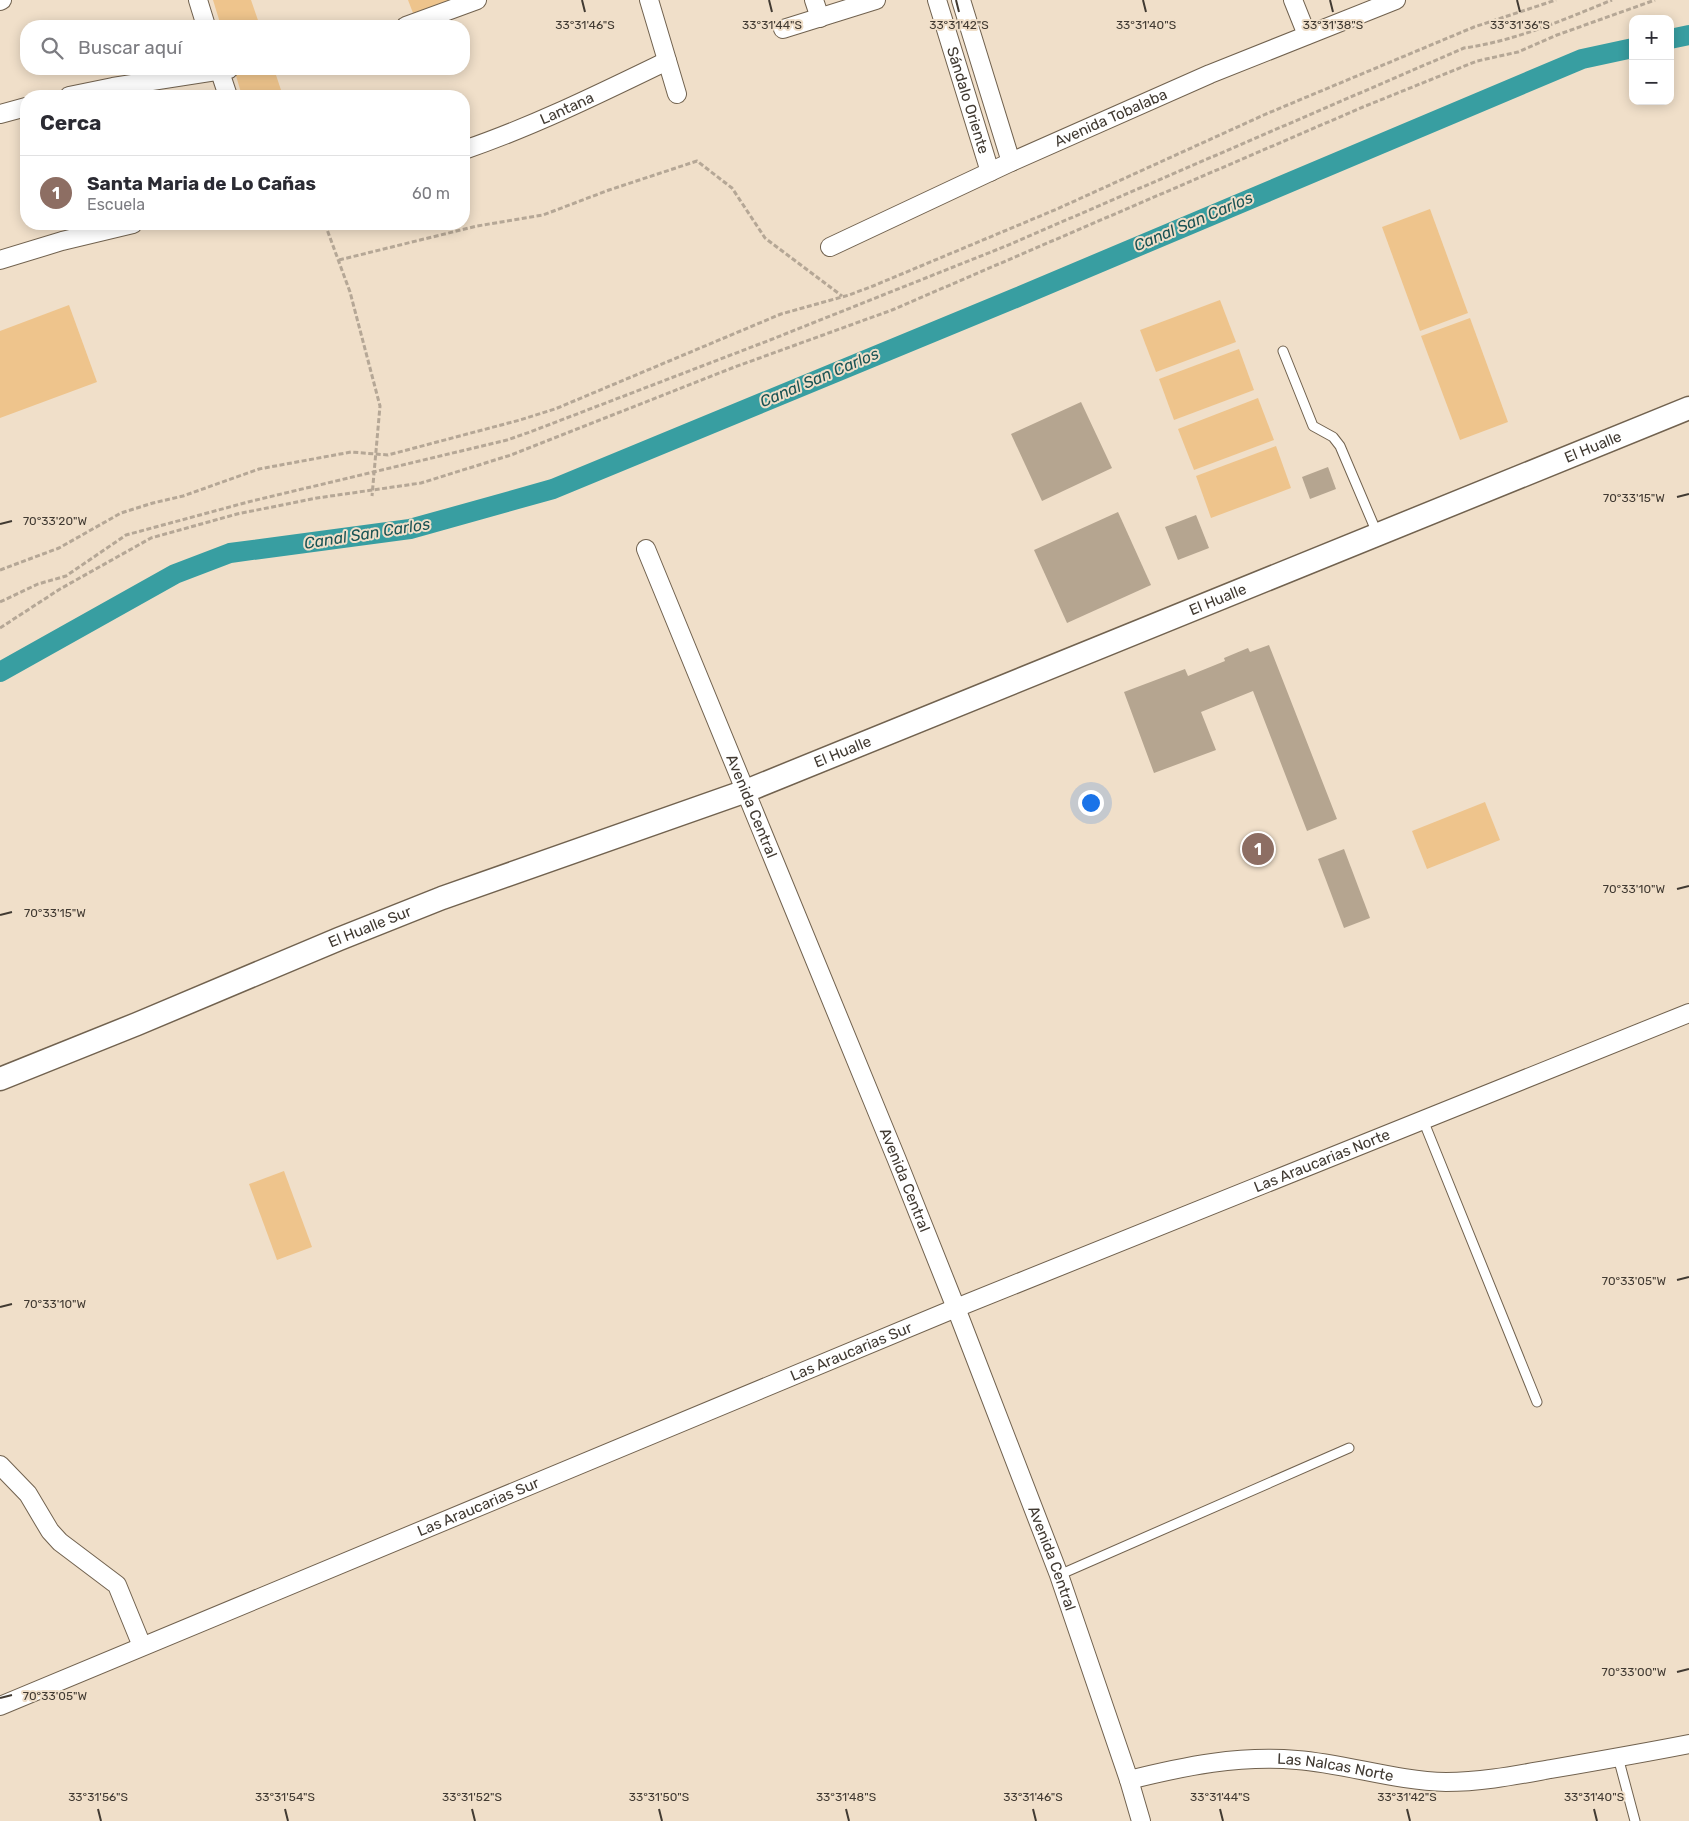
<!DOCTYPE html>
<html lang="es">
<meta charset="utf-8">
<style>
body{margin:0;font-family:Rubik,sans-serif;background:#f7f7f7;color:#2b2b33}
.controls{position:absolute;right:15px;top:15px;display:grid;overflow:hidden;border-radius:10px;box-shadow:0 2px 12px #0003}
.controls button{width:45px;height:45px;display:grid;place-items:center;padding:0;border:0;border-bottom:1px solid #e1e1e2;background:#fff;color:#2b2b33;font:25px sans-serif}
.you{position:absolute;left:1090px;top:802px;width:18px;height:18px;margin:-12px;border:4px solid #fff;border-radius:50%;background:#1a73e8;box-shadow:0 0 0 8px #1a73e833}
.badge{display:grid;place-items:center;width:32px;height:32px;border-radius:50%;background:#1a73e8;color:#fff;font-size:16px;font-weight:700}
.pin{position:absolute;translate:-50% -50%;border:2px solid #fff;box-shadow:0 1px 5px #0006}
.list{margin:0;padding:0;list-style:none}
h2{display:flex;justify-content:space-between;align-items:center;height:65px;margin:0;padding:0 20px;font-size:21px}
h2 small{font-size:16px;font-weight:400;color:#7c7c81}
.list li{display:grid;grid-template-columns:32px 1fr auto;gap:15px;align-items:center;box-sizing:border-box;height:75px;padding:0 20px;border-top:1px solid #e1e1e2}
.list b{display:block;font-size:19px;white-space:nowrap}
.list p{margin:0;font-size:16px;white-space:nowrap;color:#7c7c81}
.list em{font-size:16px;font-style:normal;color:#7c7c81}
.icon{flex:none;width:28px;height:28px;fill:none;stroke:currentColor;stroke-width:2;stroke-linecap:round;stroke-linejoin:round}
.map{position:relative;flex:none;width:1689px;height:1821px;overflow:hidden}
.search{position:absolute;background:#fff;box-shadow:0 2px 12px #0003;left:20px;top:20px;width:450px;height:55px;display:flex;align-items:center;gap:12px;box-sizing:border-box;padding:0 18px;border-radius:20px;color:#7c7c81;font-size:19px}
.panel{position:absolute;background:#fff;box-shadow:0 2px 12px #0003;left:20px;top:90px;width:450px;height:140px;border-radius:20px}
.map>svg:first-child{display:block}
.green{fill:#eec48c}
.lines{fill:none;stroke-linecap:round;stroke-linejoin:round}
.canal{stroke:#389ea1;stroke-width:20}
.building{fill:#b5a590}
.service-casing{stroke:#71624f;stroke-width:11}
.minor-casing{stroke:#71624f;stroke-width:20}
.tertiary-casing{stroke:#71624f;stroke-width:25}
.path{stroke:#b5a796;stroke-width:3;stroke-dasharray:5 2.5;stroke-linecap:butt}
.service{stroke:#fff;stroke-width:9}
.minor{stroke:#fff;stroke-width:18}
.tertiary{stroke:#fff;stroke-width:22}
.ticks{fill:none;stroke:#413a32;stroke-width:2}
.labels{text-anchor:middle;stroke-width:4;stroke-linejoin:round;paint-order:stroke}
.street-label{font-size:15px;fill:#413a32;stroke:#f0dfc9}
.water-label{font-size:16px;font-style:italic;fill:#1a5354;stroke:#f0dfc9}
.ticks-label{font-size:12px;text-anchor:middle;fill:#413a32;stroke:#f0dfc9;stroke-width:4;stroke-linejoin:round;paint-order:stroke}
</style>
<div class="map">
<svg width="1689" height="1821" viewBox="0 0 1689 1821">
<rect width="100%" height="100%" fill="#f0dfc9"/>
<g class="green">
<path d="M213,0H251L260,26H221Z"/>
<path d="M408,0H448V2L413,13Z"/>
<path d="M234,69H274L283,96H242Z"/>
<path d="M1430,209L1468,313L1420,331L1382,227Z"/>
<path d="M1220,300L1236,342L1156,372L1140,330Z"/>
<path d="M69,305L97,382L0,418V331Z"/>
<path d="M1470,318L1508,422L1460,440L1421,336Z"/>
<path d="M1239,349L1254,390L1174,420L1159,379Z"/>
<path d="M1258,398L1274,440L1194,470L1178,429Z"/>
<path d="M1276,446L1291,488L1211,518L1196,476Z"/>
<path d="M1485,802L1500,840L1427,869L1412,831Z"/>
<path d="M284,1171L312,1247L277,1260L249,1184Z"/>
</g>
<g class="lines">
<g class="canal">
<path d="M1670,39L1689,35"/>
<path d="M0,672L175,574L230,553L410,529L553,489L1018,297L1582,59L1633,48"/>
</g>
</g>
<g class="building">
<path d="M1081,402L1112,468L1042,501L1011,434Z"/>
<path d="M1328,467L1336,489L1310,499L1302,477Z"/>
<path d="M1118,512L1151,585L1067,623L1034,550Z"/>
<path d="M1196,515L1209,548L1178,560L1165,527Z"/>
<path d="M1269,645L1337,819L1307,831L1253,691L1201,712L1216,750L1154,773L1124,692L1185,669L1188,676L1225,661L1224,658L1248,648L1250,652Z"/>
<path d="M1344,849L1370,918L1344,928L1318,859Z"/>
</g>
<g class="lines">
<g class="service-casing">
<g id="service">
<path d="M1283,351L1313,426L1333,437L1340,446L1377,533"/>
<path d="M1423,1120L1537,1402"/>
<path d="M1059,1575L1349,1448"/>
<path d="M1618,1757L1635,1821"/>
</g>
</g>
<g class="minor-casing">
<g id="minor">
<path d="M198,0L206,26"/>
<path d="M649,0L677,94"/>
<path d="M814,0L820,18"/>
<path id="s1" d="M937,0L990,172"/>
<path d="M961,0L1011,162"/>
<path d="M1293,0L1307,35"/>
<path d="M0,1L2,0"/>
<path d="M406,26L477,0"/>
<path d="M783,29L876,0"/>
<path d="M219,69L228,96"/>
<path d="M69,96L113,87L229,69"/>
<path d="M0,114L26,107"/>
<path id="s2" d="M464,150C534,126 601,93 667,61"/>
<path id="s3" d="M830,247L1011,162L1210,74L1396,0"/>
<path d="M0,260L62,241L133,224"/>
<path id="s4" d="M646,549L897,1160L956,1308L1059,1575L1129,1780L1141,1821"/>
<path d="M0,1465L28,1494L50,1531L60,1542L117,1585L142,1646"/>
<path id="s5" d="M0,1706L956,1308L1689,1013"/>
<path id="s6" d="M1129,1780C1185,1766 1239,1755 1297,1760C1347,1764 1396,1781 1446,1782C1482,1782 1517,1775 1551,1769C1597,1761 1643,1753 1689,1744"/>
</g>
</g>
<g class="tertiary-casing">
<g id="tertiary">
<path id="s7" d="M0,1079L137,1024L339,939L442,898L746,791L1689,408"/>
</g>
</g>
<g class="path">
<path d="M325,224L350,292L380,406L372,496"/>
<path d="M339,260L477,226L543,215L609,190L697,161L732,188L765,238L842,296"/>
<path d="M0,570L59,548L121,513L153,503L183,496L259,469L351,452L388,455L520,420L555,409L781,314L849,295L873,286L1057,209L1266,114L1474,27L1556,0"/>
<path d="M0,602L38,584L66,576L126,535L248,502L507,440L530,432L770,340L1006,246L1464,48C1515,41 1563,20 1612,0"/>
<path d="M0,628L60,589L151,538L237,514L317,498L421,483L511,455L732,368L892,310L1363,107L1477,61L1518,52L1557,35L1655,0"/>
</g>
<use href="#service" class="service"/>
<use href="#minor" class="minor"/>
<use href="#tertiary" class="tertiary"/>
</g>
<path class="ticks" d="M582,0L585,12M769,0L772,12M956,0L959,12M1143,0L1146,12M1330,0L1333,12M1517,0L1520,12M1677,497L1689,494M0,524L12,521M1677,889L1689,886M0,915L12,912M1677,1280L1689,1277M0,1307L12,1304M1677,1672L1689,1669M0,1698L12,1695M98,1809L101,1821M285,1809L288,1821M472,1809L475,1821M659,1809L662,1821M846,1809L849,1821M1033,1809L1036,1821M1220,1809L1223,1821M1407,1809L1410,1821M1594,1809L1597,1821"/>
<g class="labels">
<g class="street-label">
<text dy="5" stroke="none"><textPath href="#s1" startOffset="105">Sándalo Oriente</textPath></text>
<text dy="5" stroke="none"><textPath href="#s2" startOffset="111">Lantana</textPath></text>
<text dy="5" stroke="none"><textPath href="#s3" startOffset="309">Avenida Tobalaba</textPath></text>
<text dy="5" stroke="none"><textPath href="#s7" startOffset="1714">El Hualle</textPath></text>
<text dy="5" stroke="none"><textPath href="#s7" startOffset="1309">El Hualle</textPath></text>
<text dy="5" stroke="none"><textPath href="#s7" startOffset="904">El Hualle</textPath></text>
<text dy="5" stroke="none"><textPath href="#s4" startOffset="278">Avenida Central</textPath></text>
<text dy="5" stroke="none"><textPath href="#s7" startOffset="400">El Hualle Sur</textPath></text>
<text dy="5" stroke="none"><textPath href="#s5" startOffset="1430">Las Araucarias Norte</textPath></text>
<text dy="5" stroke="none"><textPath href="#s4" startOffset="682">Avenida Central</textPath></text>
<text dy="5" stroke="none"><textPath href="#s5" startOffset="922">Las Araucarias Sur</textPath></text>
<text dy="5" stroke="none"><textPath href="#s5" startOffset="518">Las Araucarias Sur</textPath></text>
<text dy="5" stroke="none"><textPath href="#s4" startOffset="1088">Avenida Central</textPath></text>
<text dy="5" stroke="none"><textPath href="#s6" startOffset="209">Las Nalcas Norte</textPath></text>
</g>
<g class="water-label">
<text transform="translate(1193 221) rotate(-23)" y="6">Canal San Carlos</text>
<text transform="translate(819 377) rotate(-23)" y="6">Canal San Carlos</text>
<text transform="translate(367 533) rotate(-9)" y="6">Canal San Carlos</text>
</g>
</g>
<g class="ticks-label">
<text x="585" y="29">33°31'46"S</text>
<text x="772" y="29">33°31'44"S</text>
<text x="959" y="29">33°31'42"S</text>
<text x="1146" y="29">33°31'40"S</text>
<text x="1333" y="29">33°31'38"S</text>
<text x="1520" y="29">33°31'36"S</text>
<text x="1634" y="502">70°33'15"W</text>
<text x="55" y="525">70°33'20"W</text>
<text x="1634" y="893">70°33'10"W</text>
<text x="55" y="917">70°33'15"W</text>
<text x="1634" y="1285">70°33'05"W</text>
<text x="55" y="1308">70°33'10"W</text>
<text x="1634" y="1676">70°33'00"W</text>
<text x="55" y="1700">70°33'05"W</text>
<text x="98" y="1801">33°31'56"S</text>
<text x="285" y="1801">33°31'54"S</text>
<text x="472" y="1801">33°31'52"S</text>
<text x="659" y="1801">33°31'50"S</text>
<text x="846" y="1801">33°31'48"S</text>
<text x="1033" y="1801">33°31'46"S</text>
<text x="1220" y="1801">33°31'44"S</text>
<text x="1407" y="1801">33°31'42"S</text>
<text x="1594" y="1801">33°31'40"S</text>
</g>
</svg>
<div class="controls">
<button>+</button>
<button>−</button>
</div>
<div class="you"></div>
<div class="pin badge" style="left:1258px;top:849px;background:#8d6e63">1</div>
<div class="search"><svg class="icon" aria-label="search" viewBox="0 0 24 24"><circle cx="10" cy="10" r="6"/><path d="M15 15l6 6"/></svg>Buscar aquí</div>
<section class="panel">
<h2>Cerca<small></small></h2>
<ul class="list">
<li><span class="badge" style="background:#8d6e63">1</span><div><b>Santa Maria de Lo Cañas</b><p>Escuela</p></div><em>60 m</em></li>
</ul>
</section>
</div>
